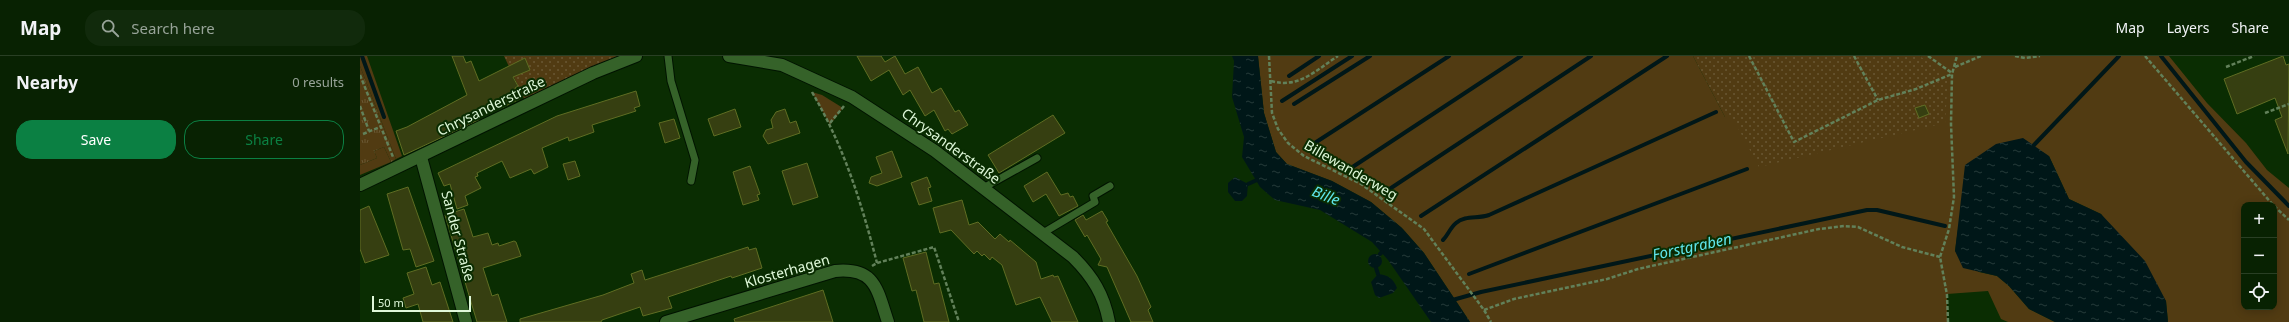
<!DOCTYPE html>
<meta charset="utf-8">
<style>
body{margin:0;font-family:"Noto Sans",sans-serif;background:#112a0c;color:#f1f3f6}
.controls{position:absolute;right:12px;bottom:12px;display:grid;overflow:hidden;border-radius:8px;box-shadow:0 2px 10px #0003}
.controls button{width:36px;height:36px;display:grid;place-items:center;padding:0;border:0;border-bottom:1px solid #293f24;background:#082202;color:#f1f3f6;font:20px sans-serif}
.scale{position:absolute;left:12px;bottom:10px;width:99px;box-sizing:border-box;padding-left:4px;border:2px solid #dff8d9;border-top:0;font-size:11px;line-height:14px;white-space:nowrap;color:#dff8d9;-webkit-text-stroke:3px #0a2d02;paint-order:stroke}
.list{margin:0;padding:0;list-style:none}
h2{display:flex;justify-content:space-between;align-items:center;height:52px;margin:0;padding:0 16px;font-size:17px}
h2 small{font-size:13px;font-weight:400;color:#98a499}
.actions{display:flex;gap:8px;padding:12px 16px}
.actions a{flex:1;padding:9px 0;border:1px solid #0b8043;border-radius:16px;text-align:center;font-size:14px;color:#0b8043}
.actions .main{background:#0b8043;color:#fff}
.icon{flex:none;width:22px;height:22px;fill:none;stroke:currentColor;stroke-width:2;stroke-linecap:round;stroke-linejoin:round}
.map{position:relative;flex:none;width:1929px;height:266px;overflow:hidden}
header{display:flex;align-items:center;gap:24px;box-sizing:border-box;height:56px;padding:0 20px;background:#082202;border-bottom:1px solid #293f24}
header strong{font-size:19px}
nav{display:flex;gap:22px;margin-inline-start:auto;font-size:14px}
.search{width:280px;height:36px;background:#112a0c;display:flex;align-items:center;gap:10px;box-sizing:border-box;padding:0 14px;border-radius:16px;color:#98a499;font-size:15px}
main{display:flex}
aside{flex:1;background:#082202}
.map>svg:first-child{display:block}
.grass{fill:#513b12;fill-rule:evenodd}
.park{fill:url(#park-tufts)}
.garden{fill:url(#garden-dots)}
.water{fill:url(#water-ripples)}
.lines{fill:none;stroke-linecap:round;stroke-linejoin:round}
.stream{stroke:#001718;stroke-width:4}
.building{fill:#363f11;stroke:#5f6d23}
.lane-casing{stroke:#001300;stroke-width:9}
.street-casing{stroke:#001300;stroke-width:14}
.path{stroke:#62815a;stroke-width:2.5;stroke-dasharray:4 2;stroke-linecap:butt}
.lane{stroke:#356229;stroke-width:7}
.street{stroke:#356229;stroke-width:12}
.labels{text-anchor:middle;stroke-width:4;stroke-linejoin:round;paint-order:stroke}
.street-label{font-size:14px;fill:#dff8d9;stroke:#0a2d02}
.water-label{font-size:15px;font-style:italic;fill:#60e6ec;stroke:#0a2d02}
</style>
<header>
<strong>Map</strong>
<div class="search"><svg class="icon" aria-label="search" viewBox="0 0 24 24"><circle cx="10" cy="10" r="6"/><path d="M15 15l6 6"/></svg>Search here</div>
<nav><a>Map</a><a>Layers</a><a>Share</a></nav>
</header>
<main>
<aside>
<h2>Nearby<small>0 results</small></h2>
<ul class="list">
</ul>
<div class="actions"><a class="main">Save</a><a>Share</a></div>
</aside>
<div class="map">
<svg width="1929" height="266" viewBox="0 0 1929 266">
<defs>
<pattern id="park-tufts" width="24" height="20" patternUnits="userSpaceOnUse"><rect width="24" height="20" fill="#513b12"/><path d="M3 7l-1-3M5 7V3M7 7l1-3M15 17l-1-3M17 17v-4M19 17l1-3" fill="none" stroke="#6a5834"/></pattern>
<pattern id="garden-dots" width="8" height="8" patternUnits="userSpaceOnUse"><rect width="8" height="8" fill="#513b12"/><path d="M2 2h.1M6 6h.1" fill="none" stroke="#6a5834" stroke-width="1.8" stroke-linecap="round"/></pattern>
<pattern id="water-ripples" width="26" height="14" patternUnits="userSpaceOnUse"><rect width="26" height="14" fill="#001718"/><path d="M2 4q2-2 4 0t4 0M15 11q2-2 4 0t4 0" fill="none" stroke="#253a39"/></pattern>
</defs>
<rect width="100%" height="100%" fill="#0a2d02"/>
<g class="grass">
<path d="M0,0H7L42,100L36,103L0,10Z"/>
<path d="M898,0H1333L1365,61H1371L1564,5L1560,0H1809L1847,47L1886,87L1907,114L1929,132V266H1808L1806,245L1741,158L1709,143L1689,100L1598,173L1595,195L1619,216L1637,220L1649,230L1669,253L1695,266H1648L1641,263L1628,235L1587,238V266H1110L1064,197L1042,172L1011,146L972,125L927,108L916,96L904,57ZM1884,149H1914V251H1884Z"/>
<path d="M452,36L462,39L483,52L470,69Z"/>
<path d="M24,91L31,106L0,119V109L17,102L14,95Z"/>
</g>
<path class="park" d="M0,10L36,103L31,106L24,91L14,95L17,102L0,109Z"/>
<g class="garden">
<path d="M144,0H263L167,49Z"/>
<path d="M1333,0H1560L1588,22L1585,67L1399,111L1372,61H1365Z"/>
</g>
<g class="water">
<path d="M872,0H898L904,57L916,96L927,108L972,125L1011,146L1042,172L1064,197L1110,266H1071L1028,204L1012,186L960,154L915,144L900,131L882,101L884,81L872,41L874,5Z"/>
<path d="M1663,82L1689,100L1709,143L1741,158L1785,205L1806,245L1808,266H1695L1669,253L1649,230L1637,220L1603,212L1595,195L1605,109L1636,88Z"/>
<path d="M875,121L888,128L887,140L882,145H875L868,136V127Z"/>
<circle cx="1015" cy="205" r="7"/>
<path d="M1018,218C1028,219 1033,222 1037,232L1033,237L1019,242L1015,239L1011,226Z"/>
</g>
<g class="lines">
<g class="stream">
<path d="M2,0L24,61"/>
<path d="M1801,0L1886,106L1929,150"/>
<path d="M929,20L959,0"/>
<path d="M922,45L992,0"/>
<path d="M934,48L1010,0"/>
<path d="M1674,89L1759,0"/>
<path d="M947,92L1089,0"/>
<path d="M988,114L1161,0"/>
<path d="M888,128L897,124"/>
<path d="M1025,136L1231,0"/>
<path d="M1061,160L1307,0"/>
<path d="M1083,184C1088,179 1090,172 1096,167C1105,159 1118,163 1129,159L1356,56"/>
<path d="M1020,198L1022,196"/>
<path d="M1016,212L1018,218"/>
<path d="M1109,218L1387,113"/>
<path d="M1089,245L1121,236L1507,154H1517L1585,170"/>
</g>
</g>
<g class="building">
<path d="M92,0H103L106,7L111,5L119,25L165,2L170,14L153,21L158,30L155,32L160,43L139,53L138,51L118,62L119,64L44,99L36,75L47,71L107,39Z"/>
<path d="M497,0H521L525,6L535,0L545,18L558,11L572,37L581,32L595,56L599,54L608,69L592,78L588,73L585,75L574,54L565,60L550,34L543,39L529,14L511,25Z"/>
<path d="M1923,0L1926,9L1929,8L1928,98L1915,64L1922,61L1915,42L1877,58L1864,23Z"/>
<path d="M276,35L280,50L274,52L276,55L232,69L234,76L209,85L208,81L182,92L188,111L174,118L171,113L150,122L142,105L117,117L118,120L115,121L121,132L105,140L108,149L97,153L90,128L84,130L78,117L197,60Z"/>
<path d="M1565,49L1569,58L1559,62L1555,52Z"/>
<path d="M375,53L381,71L354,80L348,63Z"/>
<path d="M425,53L430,67L436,65L440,77L408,88L403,80L406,74L413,72L411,64L416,56Z"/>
<path d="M693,59L705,77L639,117L628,99Z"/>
<path d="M314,63L320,82L305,87L299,67Z"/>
<path d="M532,95L542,121L517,130L509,127L511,121L522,117L516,101Z"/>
<path d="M215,105L220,120L208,124L203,108Z"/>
<path d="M447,107L458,141L433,149L422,115Z"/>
<path d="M390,110L400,138L397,139L399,144L383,149L373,116Z"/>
<path d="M687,116L701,139L708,137L710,141L713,140L718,150L699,160L686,138L673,146L664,130Z"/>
<path d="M567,121L571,131L568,132L572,145L559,149L551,127Z"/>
<path d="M48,131L74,205L56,211L50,193L43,194L27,138Z"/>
<path d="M602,144L609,169L618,166L635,183L640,178L649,186L650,184L676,206L681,223L693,219L694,221L698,220L718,266H692L680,241L656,249L642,209L632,201L630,204L624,198L622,200L617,195L614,198L591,174L580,177L573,152Z"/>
<path d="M9,150L29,199L5,207L0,193V154Z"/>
<path d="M104,153L113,181L128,177L132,189L138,187L139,190L154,185L156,186L161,200L123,212L132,240L138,238L147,266H117L85,159Z"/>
<path d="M742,155L748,165L746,166L777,220L791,251L788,254L793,266H771L747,211L738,209L741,203L727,179L725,181L715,164L723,159L726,164Z"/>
<path d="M388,191L389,194L396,192L402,212L372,222L371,220L308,241L312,252L283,260L280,251L242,264L241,266H160V263L243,239L274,227L271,218L282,214L285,224Z"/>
<path d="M566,196L574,228L579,227L589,266H564L556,234L552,235L543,202Z"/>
<path d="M66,211L72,229L80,226L93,266H63L58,248L46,252L43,242L54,238L47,217Z"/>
<path d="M463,234L473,266H375L374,263Z"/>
</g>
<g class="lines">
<g class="lane-casing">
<g id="lane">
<path d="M308,0L311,25L335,104L331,125"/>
<path d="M625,131L677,102"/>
<path d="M683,177L735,146L733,140L750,130"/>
</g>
</g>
<g class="street-casing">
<g id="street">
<path d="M369,0L422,9L492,41L575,95L713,201C733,221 744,239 749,266"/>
<path d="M61,101L106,266"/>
<path d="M0,129L233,17L276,0"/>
<path d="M306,266L475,215C516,211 517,234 528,266"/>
</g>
</g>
<g class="path">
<path d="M909,0L912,57L918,73L928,87L944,100L1001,128L1064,173L1124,254L1131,266"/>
<path d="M1389,0L1434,86L1518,44L1556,33L1592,18"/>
<path d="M1494,0L1518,44"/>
<path d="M1568,0L1592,17"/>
<path d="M1655,0L1665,2L1680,0"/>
<path d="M1785,0L1913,149"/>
<path d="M1595,11L1621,0"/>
<path d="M1866,11L1894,0"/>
<path d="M0,19L33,101"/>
<path d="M911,25C939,33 956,14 978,0"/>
<path d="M452,36C484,91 501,145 517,207"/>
<path d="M0,50L9,75"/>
<path d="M1905,57L1929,48"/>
<path d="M470,67L484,50"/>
<path d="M3,78L20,71"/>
<path d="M1914,150L1929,164"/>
<path d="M512,210L517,207L574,191L599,266"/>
<path d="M1124,254L1154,243L1247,223L1278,213L1459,173L1484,170L1498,171L1542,191L1580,201"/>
<path d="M1588,266L1587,239L1580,201L1589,173L1594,141L1591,68L1592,18L1597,0"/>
</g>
<use href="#lane" class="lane"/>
<use href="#street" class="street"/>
</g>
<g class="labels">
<g class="street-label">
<text transform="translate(131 50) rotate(-26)" y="5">Chrysanderstraße</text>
<text transform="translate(591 90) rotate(36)" y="5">Chrysanderstraße</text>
<text transform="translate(991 114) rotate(30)" y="5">Billewanderweg</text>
<text transform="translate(98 180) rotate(75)" y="5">Sander Straße</text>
<text transform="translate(427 215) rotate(-16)" y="5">Klosterhagen</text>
</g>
<g class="water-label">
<text transform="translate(966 140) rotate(22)" y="5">Bille</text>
<text transform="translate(1332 191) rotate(-12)" y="5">Forstgraben</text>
</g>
</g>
</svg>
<div class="controls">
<button>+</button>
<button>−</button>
<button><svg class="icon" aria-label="locate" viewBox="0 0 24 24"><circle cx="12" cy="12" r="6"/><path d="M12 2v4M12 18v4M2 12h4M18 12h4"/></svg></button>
</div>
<div class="scale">50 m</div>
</div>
</main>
